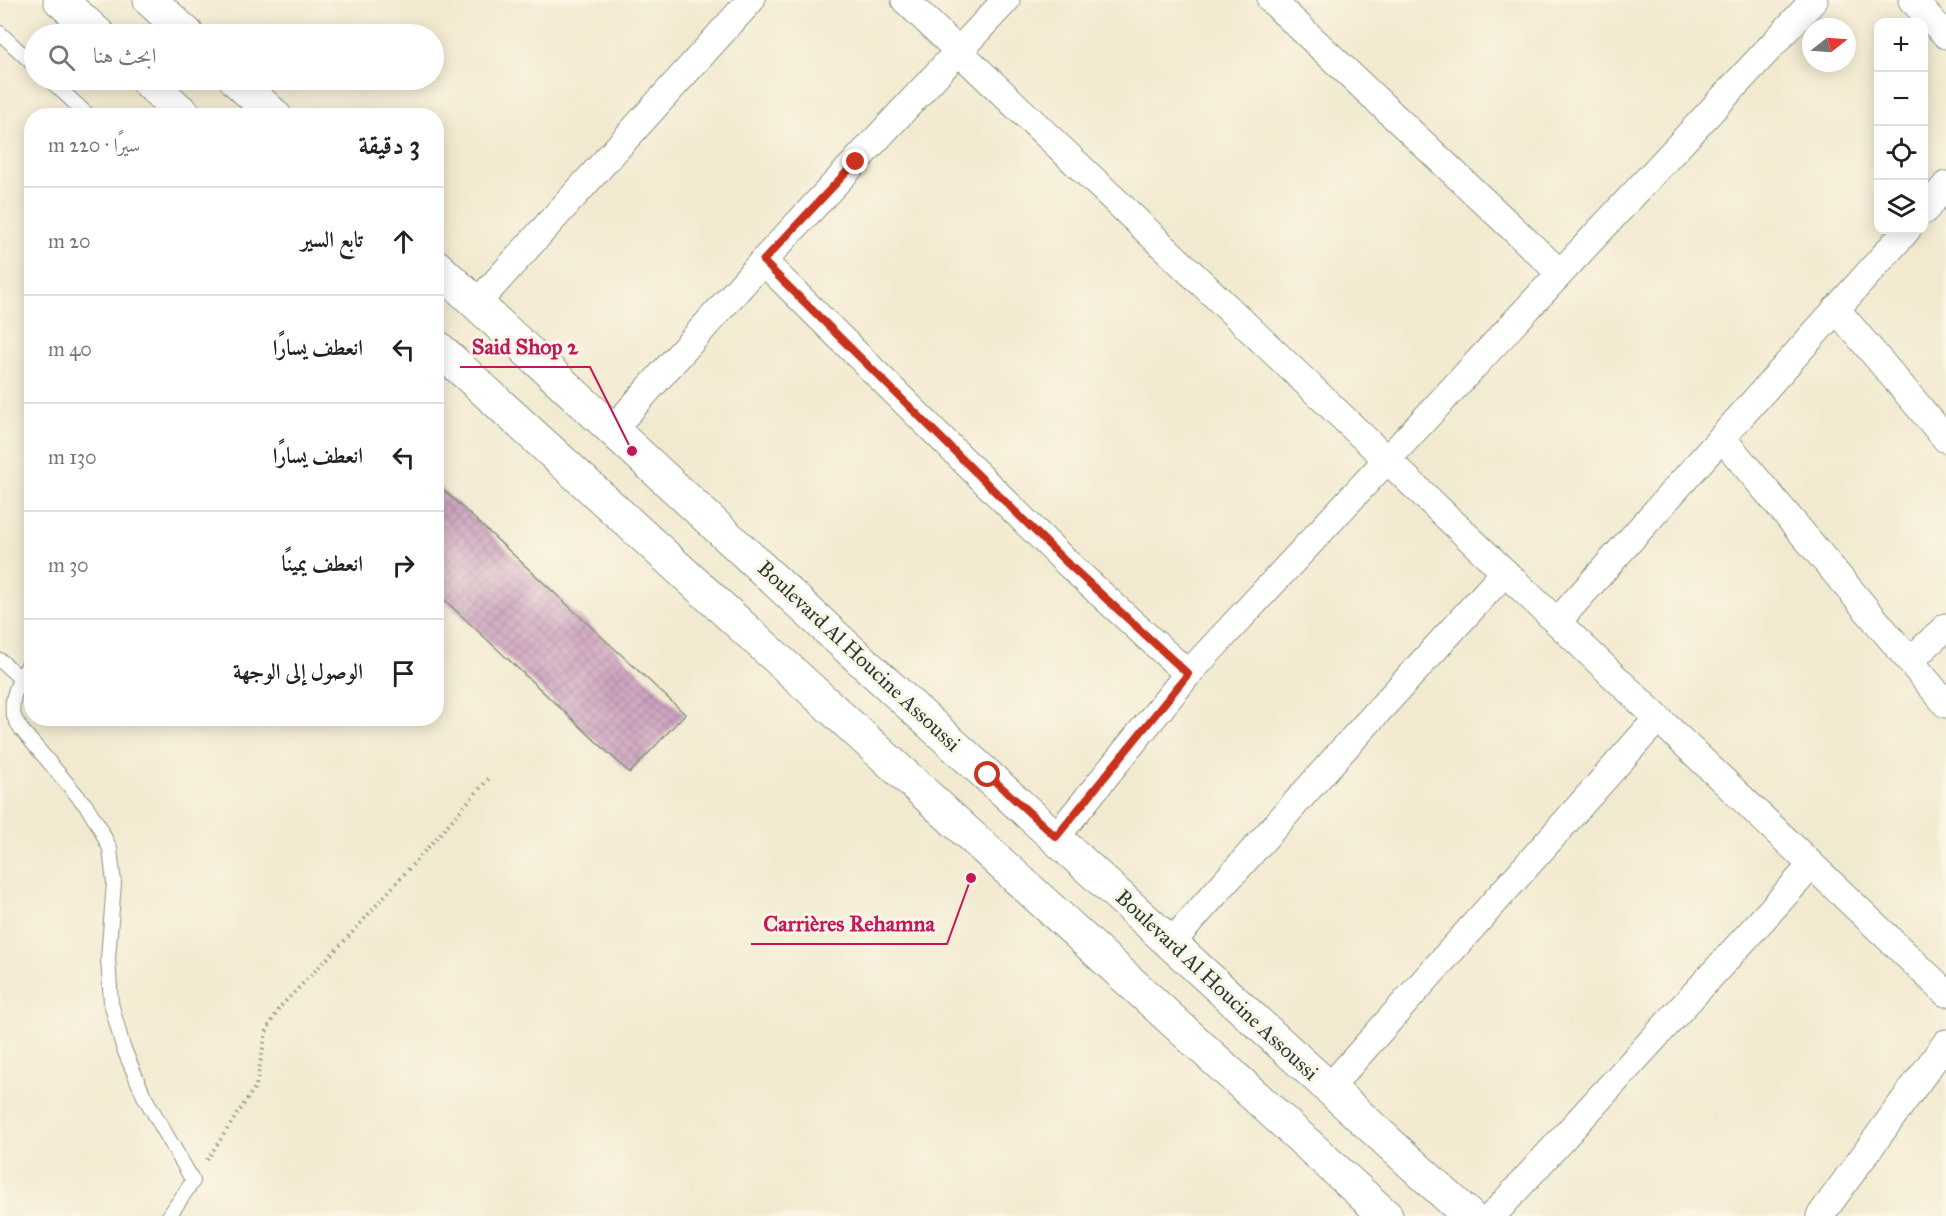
<!DOCTYPE html>
<html lang="ar">
<meta charset="utf-8">
<style>
body{margin:0;font-family:"IM FELL Great Primer",Amiri,serif;background:#f2f2f2;color:#222;direction:rtl}
.controls{position:absolute;right:18px;top:18px;display:grid;overflow:hidden;border-radius:12px;box-shadow:0 3px 15px #0003}
.controls button{width:54px;height:54px;display:grid;place-items:center;padding:0;border:0;border-bottom:2px solid #e0e0e0;background:#fff;color:#222;font:30px sans-serif}
.compass{position:absolute;left:1802px;top:18px;width:54px;height:54px;border-radius:50%;background:#fff;box-shadow:0 3px 15px #0003;rotate:73deg}
.stop{position:absolute;width:18px;height:18px;margin:-14px;border:4px solid #c8321e;border-radius:50%;background:#fff}
.stop.end{background:#c8321e;border-color:#fff;box-shadow:0 2px 6px #0008}
.list{margin:0;padding:0;list-style:none}
h2{display:flex;justify-content:space-between;align-items:center;height:78px;margin:0;padding:0 24px;font-size:26px}
h2 small{font-size:20px;font-weight:400;color:#767676}
.list li{display:grid;grid-template-columns:39px 1fr auto;gap:18px;align-items:center;box-sizing:border-box;height:108px;padding:0 24px;border-top:2px solid #e0e0e0}
.list b{display:block;font-size:22px;white-space:nowrap}
.list em{font-size:20px;font-style:normal;color:#767676}
.icon{flex:none;width:33px;height:33px;fill:none;stroke:currentColor;stroke-width:2;stroke-linecap:round;stroke-linejoin:round}
.map{position:relative;flex:none;width:1946px;height:1216px;overflow:hidden;direction:ltr}
.search{position:absolute;background:#fff;box-shadow:0 3px 15px #0003;left:24px;top:24px;width:420px;height:66px;display:flex;align-items:center;gap:15px;box-sizing:border-box;padding:0 21px;border-radius:33px;color:#767676;font-size:22px}
.panel{position:absolute;background:#fff;box-shadow:0 3px 15px #0003;left:24px;top:108px;width:420px;height:618px;border-radius:24px;direction:rtl}
.map>svg:first-child{display:block}
.building{fill:url(#building-cross-hatch)}
.lines{fill:none;stroke-linecap:round;stroke-linejoin:round}
.service-casing{stroke:#889482;stroke-width:16}
.minor-casing{stroke:#889482;stroke-width:29}
.tertiary-casing{stroke:#889482;stroke-width:35}
.path{stroke:#889482;stroke-width:4;stroke-dasharray:1.5 4.5;stroke-linecap:butt}
.service{stroke:#fff;stroke-width:14}
.minor{stroke:#fff;stroke-width:27}
.tertiary{stroke:#fff;stroke-width:33}
.route{stroke:#c8321e;stroke-width:8}
.labels{text-anchor:middle;stroke-width:6;stroke-linejoin:round;paint-order:stroke}
.street-label{font-size:21px;fill:#1f3d34;stroke:#fcf5e5}
.leader{fill:none;stroke:#c2185b;stroke-width:2}
.callout-dot{fill:#c2185b;stroke:#fcf5e5;stroke-width:2}
.callout-label{font-size:22px;text-anchor:middle;font-weight:bold;fill:#c2185b;stroke:#fcf5e5;stroke-width:6;stroke-linejoin:round;paint-order:stroke}
</style>
<div class="map">
<svg width="1946" height="1216" viewBox="0 0 1946 1216">
<defs>
<pattern id="building-cross-hatch" width="8" height="8" patternUnits="userSpaceOnUse" patternTransform="scale(1.5)"><rect width="8" height="8" fill="#c797bb"/><path d="M0 0l8 8M0 8l8-8" fill="none" stroke="#a17c99"/></pattern>
</defs>
<rect width="100%" height="100%" fill="#fcf5e5"/>
<filter id="ink" filterUnits="userSpaceOnUse"><feTurbulence type="fractalNoise" baseFrequency=".0167" numOctaves="2"/><feDisplacementMap in="SourceGraphic" scale="12" xChannelSelector="R" yChannelSelector="G"/><feConvolveMatrix kernelMatrix="1 2 1 2 8 2 1 2 1" color-interpolation-filters="sRGB"/></filter>
<filter id="wash" filterUnits="userSpaceOnUse"><feTurbulence type="fractalNoise" baseFrequency=".008" numOctaves="4" result="noise"/><feDisplacementMap in="SourceGraphic" scale="24" xChannelSelector="R" yChannelSelector="G"/><feGaussianBlur stdDeviation="1.35" result="paint"/><feColorMatrix in="noise" values="0 0 0 0 0 0 0 0 0 0 0 0 0 0 0 0 0 1.4 0 .05"/><feComposite in="paint" operator="in"/></filter>
<g filter="url(#wash)">
<rect width="100%" height="100%" fill="#f2ead0"/>
<g id="blocks">
<path class="building" d="M436,483L685,714L630,773L436,592Z"/>
</g>
</g>
<g filter="url(#ink)">
<use href="#blocks" fill-opacity="0" stroke="#889482" stroke-width="1.5"/>
<g class="lines">
<g class="service-casing">
<g id="service">
<path d="M0,33L34,65"/>
<path d="M50,80L89,116"/>
<path d="M0,660L20,678"/>
<path d="M32,660C22,673 8,699 14,716C15,720 19,725 21,729L87,807L99,826L110,849L114,883L108,958L111,1003L123,1047L144,1096L193,1181L169,1216"/>
</g>
</g>
<g class="minor-casing">
<g id="minor">
<path d="M905,0L1946,993"/>
<path d="M1271,0L1560,273"/>
<path d="M1912,0L1946,35"/>
<path d="M1924,211L1946,185"/>
<path d="M763,261L1065,561L1188,674"/>
<path d="M477,303L751,0"/>
<path d="M1836,309L1946,439"/>
<path d="M614,428L763,261L1006,0"/>
<path d="M1722,438L1946,704"/>
<path d="M1557,622L1907,230"/>
<path d="M1910,661L1946,627"/>
<path d="M1056,837L1188,674L1814,0"/>
<path d="M1171,943L1349,743L1505,572"/>
<path d="M1329,1088L1658,718"/>
<path d="M1492,1216L1812,865"/>
<path d="M1820,1216L1946,1043"/>
</g>
</g>
<g class="tertiary-casing">
<g id="tertiary">
<path d="M60,0L98,34"/>
<path d="M150,0L187,34"/>
<path d="M146,80L186,116"/>
<path d="M236,80L275,116"/>
<path d="M436,266L838,639L1469,1216"/>
<path d="M436,346L1386,1216"/>
</g>
</g>
<path class="path" d="M207,1160L256,1086L266,1032L279,1008L352,933L491,776"/>
<use href="#service" class="service"/>
<use href="#minor" class="minor"/>
<use href="#tertiary" class="tertiary"/>
</g>
</g>
<g class="lines" filter="url(#ink)">
<path class="route" d="M856,162L763,261L1065,561L1188,674L1056,837L988,775"/>
</g>
<g class="labels">
<g class="street-label">
<text transform="translate(859 656) rotate(43)" y="7">Boulevard Al Houcine Assoussi</text>
<text transform="translate(1217 985) rotate(43)" y="7">Boulevard Al Houcine Assoussi</text>
</g>
</g>
<path class="leader" d="M632 451L590 367H460M971 878L947 944H751"/>
<g class="callout-dot">
<circle cx="632" cy="451" r="6"/>
<circle cx="971" cy="878" r="6"/>
</g>
<g class="callout-label">
<text x="525" y="354">Said Shop 2</text>
<text x="849" y="931">Carrières Rehamna</text>
</g>
</svg>
<div class="controls">
<button>+</button>
<button>−</button>
<button><svg class="icon" aria-label="locate" viewBox="0 0 24 24"><circle cx="12" cy="12" r="6"/><path d="M12 2v4M12 18v4M2 12h4M18 12h4"/></svg></button>
<button><svg class="icon" aria-label="layers" viewBox="0 0 24 24"><path d="M12 4l9 5-9 5-9-5zM3 14l9 5 9-5"/></svg></button>
</div>
<svg class="compass" viewBox="-18 -18 36 36"><path d="M0-13l5 13h-10z" fill="#e53935"/><path d="M0 13l5-13h-10z" fill="#767676"/></svg>
<div class="stop" style="left:988px;top:775px"></div>
<div class="stop end" style="left:856px;top:162px"></div>
<div class="search"><svg class="icon" aria-label="search" viewBox="0 0 24 24"><circle cx="10" cy="10" r="6"/><path d="M15 15l6 6"/></svg>ابحث هنا</div>
<section class="panel">
<h2>3 دقيقة<small>سيرًا · 220 m</small></h2>
<ul class="list">
<li><svg class="icon" aria-label="ahead" viewBox="0 0 24 24"><path d="M12 20V5M6 11l6-6 6 6"/></svg><div><b>تابع السير</b></div><em>20 m</em></li>
<li><svg class="icon" aria-label="left" viewBox="0 0 24 24"><path d="M17 20v-9H6M10 6l-5 5 5 5"/></svg><div><b>انعطف يسارًا</b></div><em>40 m</em></li>
<li><svg class="icon" aria-label="left" viewBox="0 0 24 24"><path d="M17 20v-9H6M10 6l-5 5 5 5"/></svg><div><b>انعطف يسارًا</b></div><em>130 m</em></li>
<li><svg class="icon" aria-label="right" viewBox="0 0 24 24"><path d="M7 20v-9h11M14 6l5 5-5 5"/></svg><div><b>انعطف يمينًا</b></div><em>30 m</em></li>
<li><svg class="icon" aria-label="arrive" viewBox="0 0 24 24"><path d="M6 21V4h12l-3 4 3 4H6"/></svg><div><b>الوصول إلى الوجهة</b></div></li>
</ul>
</section>
</div>
